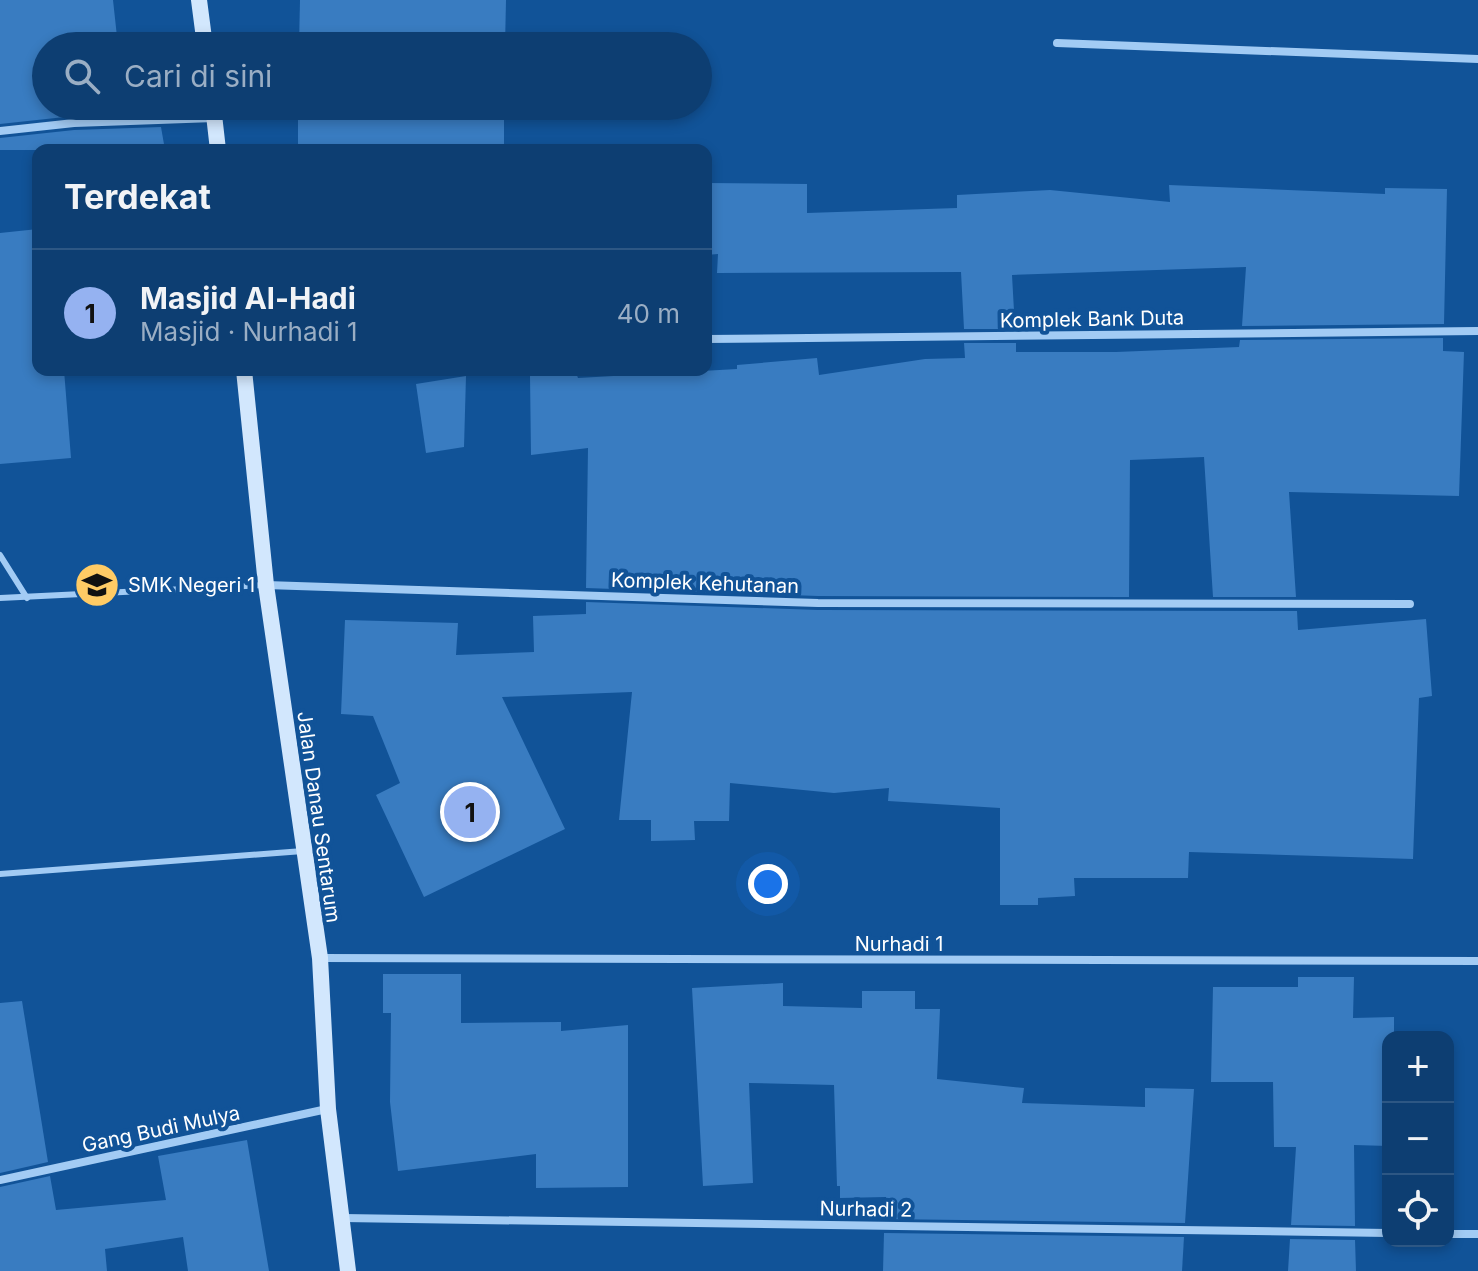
<!DOCTYPE html>
<html lang="id">
<meta charset="utf-8">
<style>
body{margin:0;font-family:Inter,sans-serif;background:#1b497a;color:#f1f3f6}
.controls{position:absolute;right:24px;bottom:24px;display:grid;overflow:hidden;border-radius:16px;box-shadow:0 4px 12px #0003}
.controls button{width:72px;height:72px;display:grid;place-items:center;padding:0;border:0;border-bottom:2px solid #2d5784;background:#0d3e72;color:#f1f3f6;font:40px sans-serif}
.you{position:absolute;left:768px;top:884px;width:28px;height:28px;margin:-20px;border:6px solid #fff;border-radius:50%;background:#1a73e8;box-shadow:0 0 0 12px #1a73e833}
.badge{display:grid;place-items:center;width:52px;height:52px;border-radius:50%;background:#95b2f1;color:#111;font-size:26px;font-weight:700}
.pin{position:absolute;translate:-50% -50%;border:4px solid #fff;box-shadow:0 2px 8px #0006}
.list{margin:0;padding:0;list-style:none}
h2{display:flex;justify-content:space-between;align-items:center;height:104px;margin:0;padding:0 32px;font-size:34px}
h2 small{font-size:26px;font-weight:400;color:#9aaec4}
.list li{display:grid;grid-template-columns:52px 1fr auto;gap:24px;align-items:center;box-sizing:border-box;height:128px;padding:0 32px;border-top:2px solid #2d5784}
.list b{display:block;font-size:30px;white-space:nowrap}
.list p{margin:0;font-size:26px;white-space:nowrap;color:#9aaec4}
.list em{font-size:26px;font-style:normal;color:#9aaec4}
.icon{flex:none;width:44px;height:44px;fill:none;stroke:currentColor;stroke-width:2;stroke-linecap:round;stroke-linejoin:round}
.map{position:relative;flex:none;width:1478px;height:1271px;overflow:hidden}
.search{position:absolute;background:#0d3e72;box-shadow:0 4px 12px #0003;left:32px;top:32px;width:680px;height:88px;display:flex;align-items:center;gap:20px;box-sizing:border-box;padding:0 28px;border-radius:44px;color:#9aaec4;font-size:30px}
.panel{position:absolute;background:#0d3e72;box-shadow:0 4px 12px #0003;left:32px;top:144px;width:680px;height:232px;border-radius:16px}
.map>svg:first-child{display:block}
.building{fill:#397cc1}
.lines{fill:none;stroke-linecap:round;stroke-linejoin:round}
.lane{stroke:#a2cbf4;stroke-width:6}
.street{stroke:#a2cbf4;stroke-width:8}
.secondary{stroke:#d2e7fd;stroke-width:16}
.labels{text-anchor:middle;stroke-width:8;stroke-linejoin:round;paint-order:stroke}
.street-label{font-size:20px;fill:#fff;stroke:#115398}
.poi-label{font-size:20px;fill:#fff;stroke:#115398;text-anchor:start}
</style>
<div class="map">
<svg width="1478" height="1271" viewBox="0 0 1478 1271">
<rect width="100%" height="100%" fill="#115398"/>
<g class="building">
<path d="M0,0H113L118,46H46V106H159L160,113L74,116L0,124Z"/>
<path d="M300,0H506L505,46H299Z"/>
<rect x="298" y="106" width="206" height="44"/>
<path d="M161,127L165,150H0V138L74,130Z"/>
<path d="M706,183L807,184V213L957,208V195L1050,190L1170,202L1169,185L1385,194V188L1447,189L1444,324L1242,326L1246,267L1012,275L1015,329H964L961,272L717,273L718,254L706,255Z"/>
<path d="M38,229V370H64L71,458L0,464V233Z"/>
<path d="M1443,338V351L1464,352L1459,496L1289,492L1296,597H1213L1204,457L1130,460L1129,597L818,596L586,588L588,448L531,455L530,376L575,370L578,378L737,369V365L817,358L819,375L925,359L965,358L964,343H1016V352H1116L1239,347L1240,340Z"/>
<path d="M466,376L464,447L426,453L416,384Z"/>
<path d="M586,602L818,610L1297,611L1298,630L1426,619L1432,696L1419,698L1413,859L1189,852L1188,878H1074L1075,896L1038,898V905H1000V808L888,801L889,788L834,793L730,783L729,821H694L695,840L651,841V820H619L632,692L502,697L565,829L424,897L376,795L400,783L373,716L341,714L345,620L458,623L456,655L534,652L533,616L586,614Z"/>
<path d="M383,974H461V1023L561,1022V1031L628,1025V1187L536,1188V1154L398,1171L390,1102L391,1013H383Z"/>
<path d="M1298,977H1354L1353,1018L1394,1017V1037H1388V1146L1354,1145L1355,1226L1291,1225L1296,1147H1274L1273,1082H1211L1213,987H1298Z"/>
<path d="M783,983V1006L862,1008V991H915V1009H940L937,1079L1024,1088L1022,1103L1145,1107V1088L1194,1089L1185,1223L885,1219L886,1197L840,1198V1186H837L834,1085L749,1083L753,1183L703,1186L692,988Z"/>
<path d="M22,1001L48,1162L0,1173V1003Z"/>
<path d="M247,1140L269,1271H188L183,1237L105,1249L107,1271H0V1187L50,1176L56,1210L166,1200L158,1156Z"/>
<path d="M884,1233L1184,1237L1182,1271H883Z"/>
<path d="M1290,1239L1355,1240L1356,1271H1288Z"/>
</g>
<g class="lines">
<g class="lane">
<path d="M0,555L27,598"/>
<path d="M0,598L264,585"/>
<path d="M0,874L303,851"/>
</g>
<g class="street">
<path d="M1057,43L1478,59"/>
<path d="M0,131L74,123L214,118"/>
<path d="M706,339L1478,331"/>
<path d="M266,585L818,603L1410,604"/>
<path d="M321,958L1478,961"/>
<path d="M0,1180L327,1109"/>
<path d="M343,1218L1388,1233"/>
<path d="M1448,1234H1478"/>
</g>
<g class="secondary">
<path d="M199,0L205,46"/>
<path d="M213,106L218,150"/>
<path d="M244,370L266,585L320,958L328,1109L348,1271"/>
</g>
</g>
<defs>
<g id="school-disc" transform="scale(2.3)"><circle r="9.5" fill="#ffcb65" stroke="#115398"/><path d="M0-5L7-2L0 1L-7-2ZM-4 1L0 2.5L4 1V4Q0 6-4 4Z" fill="#111"/></g>
</defs>
<g fill-rule="evenodd">
<use href="#school-disc" x="97" y="585"/>
</g>
<g class="labels">
<g class="street-label">
<text transform="translate(1092 319) rotate(-1)" y="7">Komplek Bank Duta</text>
<text transform="translate(705 583) rotate(2)" y="7">Komplek Kehutanan</text>
<text transform="translate(319 817) rotate(82)" y="7">Jalan Danau Sentarum</text>
<text x="899" y="951">Nurhadi 1</text>
<text transform="translate(161 1129) rotate(-12)" y="7">Gang Budi Mulya</text>
<text transform="translate(866 1209) rotate(1)" y="7">Nurhadi 2</text>
</g>
<g class="poi-label">
<text x="128" y="592">SMK Negeri 1</text>
</g>
</g>
</svg>
<div class="controls">
<button>+</button>
<button>−</button>
<button><svg class="icon" aria-label="locate" viewBox="0 0 24 24"><circle cx="12" cy="12" r="6"/><path d="M12 2v4M12 18v4M2 12h4M18 12h4"/></svg></button>
</div>
<div class="you"></div>
<div class="pin badge" style="left:470px;top:812px">1</div>
<div class="search"><svg class="icon" aria-label="search" viewBox="0 0 24 24"><circle cx="10" cy="10" r="6"/><path d="M15 15l6 6"/></svg>Cari di sini</div>
<section class="panel">
<h2>Terdekat<small></small></h2>
<ul class="list">
<li><span class="badge">1</span><div><b>Masjid Al-Hadi</b><p>Masjid · Nurhadi 1</p></div><em>40 m</em></li>
</ul>
</section>
</div>
